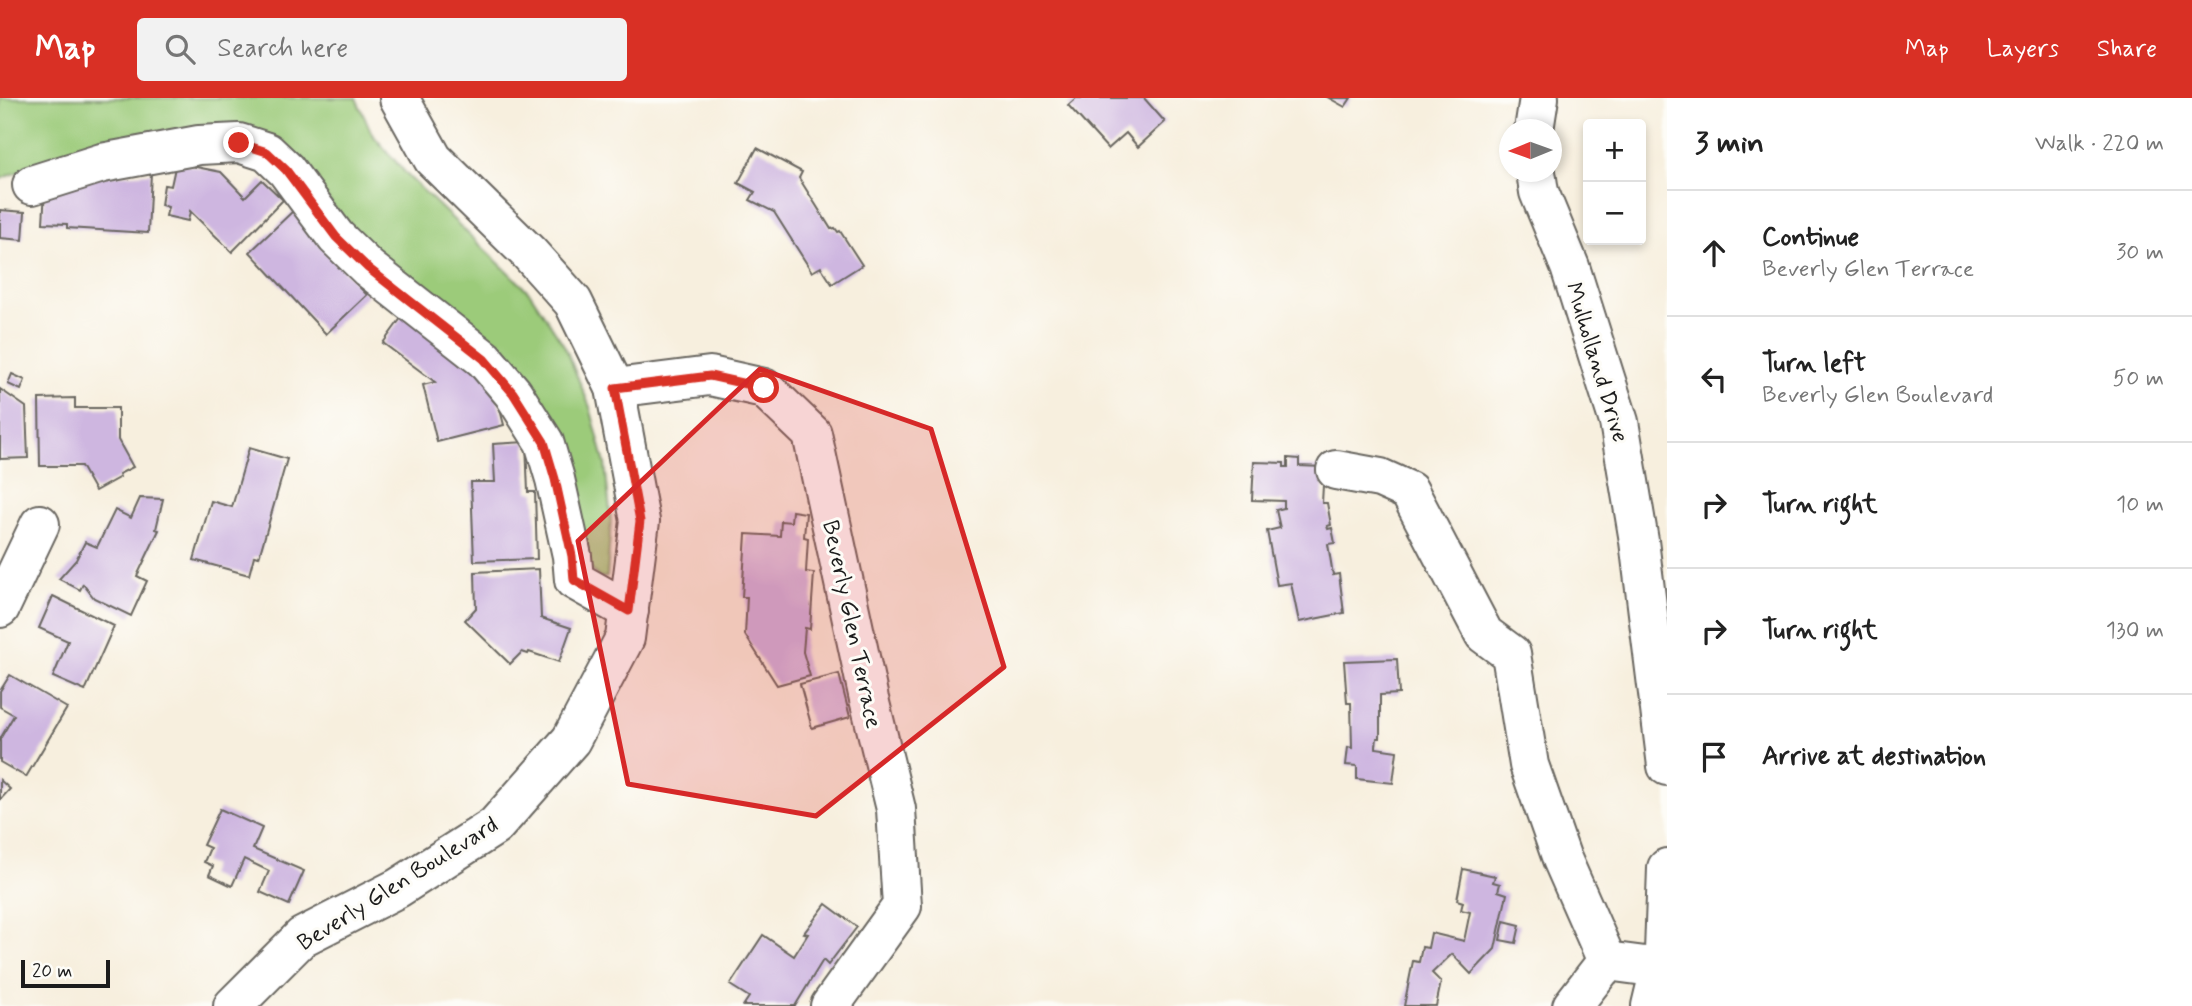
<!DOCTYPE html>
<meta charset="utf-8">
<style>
body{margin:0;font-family:Mynerve,sans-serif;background:#f2f2f2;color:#222}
.controls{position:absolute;right:21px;top:21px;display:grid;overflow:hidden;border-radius:7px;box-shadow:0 4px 10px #0003}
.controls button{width:63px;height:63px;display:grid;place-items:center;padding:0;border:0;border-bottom:2px solid #e0e0e0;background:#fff;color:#222;font:35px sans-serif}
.compass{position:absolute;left:1499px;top:21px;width:63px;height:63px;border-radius:50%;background:#fff;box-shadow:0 4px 10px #0003;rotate:269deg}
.scale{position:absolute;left:21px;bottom:18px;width:89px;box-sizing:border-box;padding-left:7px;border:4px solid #1c1c1c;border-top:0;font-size:19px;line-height:24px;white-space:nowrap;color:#1c1c1c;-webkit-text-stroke:5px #fdfcf7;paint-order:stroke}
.stop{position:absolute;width:21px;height:21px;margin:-16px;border:5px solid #d93025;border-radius:50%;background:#fff}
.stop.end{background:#d93025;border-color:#fff;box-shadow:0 2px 7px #0008}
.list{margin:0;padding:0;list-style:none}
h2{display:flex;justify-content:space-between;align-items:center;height:91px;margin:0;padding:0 28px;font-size:30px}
h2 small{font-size:23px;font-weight:400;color:#767676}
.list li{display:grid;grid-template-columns:46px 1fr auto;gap:21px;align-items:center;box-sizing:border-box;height:126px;padding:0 28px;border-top:2px solid #e0e0e0}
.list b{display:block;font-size:26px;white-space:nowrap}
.list p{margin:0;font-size:23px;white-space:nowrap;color:#767676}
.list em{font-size:23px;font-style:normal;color:#767676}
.icon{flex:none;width:38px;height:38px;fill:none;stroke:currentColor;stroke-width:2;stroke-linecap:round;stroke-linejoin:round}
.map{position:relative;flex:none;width:1667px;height:908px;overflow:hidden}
header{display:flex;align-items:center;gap:42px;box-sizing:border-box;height:98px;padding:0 35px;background:#d93025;color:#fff}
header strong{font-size:33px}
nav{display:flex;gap:38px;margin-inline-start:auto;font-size:24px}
.search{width:490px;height:63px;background:#f2f2f2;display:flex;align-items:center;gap:18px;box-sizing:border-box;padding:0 24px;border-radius:7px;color:#767676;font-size:26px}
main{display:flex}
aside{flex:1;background:#fff}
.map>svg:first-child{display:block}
.green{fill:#9ccb7a;stroke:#5c744b;stroke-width:2}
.building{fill:#ceb6e0}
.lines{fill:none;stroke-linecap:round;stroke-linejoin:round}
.minor-casing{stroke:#696660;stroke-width:42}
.major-casing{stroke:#696660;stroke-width:42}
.minor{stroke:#fff;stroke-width:38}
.major{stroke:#fff;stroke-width:38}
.route{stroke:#d93025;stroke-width:9}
.marked{fill:#d62828;fill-opacity:0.2;stroke:#d62828;stroke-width:5;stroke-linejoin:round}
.labels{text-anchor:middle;stroke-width:6;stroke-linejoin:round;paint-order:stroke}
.street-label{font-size:23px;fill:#1c1c1c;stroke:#fdfcf7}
</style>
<header>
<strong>Map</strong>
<div class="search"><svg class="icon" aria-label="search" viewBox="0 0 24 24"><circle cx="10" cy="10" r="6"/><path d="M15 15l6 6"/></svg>Search here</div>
<nav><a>Map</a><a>Layers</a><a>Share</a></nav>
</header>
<main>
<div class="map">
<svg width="1667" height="908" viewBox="0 0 1667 908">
<rect width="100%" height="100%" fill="#fdfcf7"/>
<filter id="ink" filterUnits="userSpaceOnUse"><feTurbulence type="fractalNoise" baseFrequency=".0143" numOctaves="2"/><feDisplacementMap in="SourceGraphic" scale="14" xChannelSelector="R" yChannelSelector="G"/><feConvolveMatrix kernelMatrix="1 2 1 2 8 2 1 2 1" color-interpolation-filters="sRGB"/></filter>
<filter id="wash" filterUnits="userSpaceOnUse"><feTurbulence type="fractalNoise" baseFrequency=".00686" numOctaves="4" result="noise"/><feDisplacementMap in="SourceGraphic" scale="28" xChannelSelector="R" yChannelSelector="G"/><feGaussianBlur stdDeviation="1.57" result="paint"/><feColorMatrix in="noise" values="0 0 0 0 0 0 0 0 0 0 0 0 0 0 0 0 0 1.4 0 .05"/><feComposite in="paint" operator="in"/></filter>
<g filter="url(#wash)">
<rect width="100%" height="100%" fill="#f7efde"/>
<path class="green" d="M0,0H356L372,36L409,79L530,195L565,249L590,309L605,366L611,423L607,479L599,480L590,470L565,374L380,166L282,45L29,70L0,81Z"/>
<g id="blocks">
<g class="building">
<path d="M1076,0H1144L1165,24L1138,49L1126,35L1108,51L1068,7Z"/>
<path d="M1329,0H1351L1345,9Z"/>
<path d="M757,50L802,74L799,80L831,131L835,130L838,134L840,133L862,167L832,186L821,169L812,174L774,114L750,102L755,94L738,85Z"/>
<path d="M176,65L221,74L245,99L262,82L283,102L232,154L190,113L188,123L166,118L168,109L161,107L164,87L171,88Z"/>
<path d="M151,75L148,135L67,130V126L43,125L45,93L69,80Z"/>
<path d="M0,112L25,114L23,142L0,140Z"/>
<path d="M294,112L322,150L367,197L326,236L250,154Z"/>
<path d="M404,216L489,269L504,327L437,344L423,287L435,284L383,245Z"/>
<path d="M12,276L25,282L21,292L8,286Z"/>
<path d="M0,291L26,309L28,360L0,361Z"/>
<path d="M75,300V310H118V342L133,369L119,376L120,379L95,393L81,368H40L39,301Z"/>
<path d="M526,344L528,394H535L537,461L474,463L471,384H495L493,346Z"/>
<path d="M249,350L287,361L259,459L254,458L249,477L194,462L211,403L232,409Z"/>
<path d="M1288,360L1299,361V368L1324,369L1322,405H1327L1331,427L1327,428L1328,431L1332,430L1335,445L1328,446L1333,477L1339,476L1344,515L1299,524L1291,485L1277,487L1267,433L1280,430L1276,412L1284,410V403L1252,402L1254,364L1284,365V369H1288Z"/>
<path d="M140,400L163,401L156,431L159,432L137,478L147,483L131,518L94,500L83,486L80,492L59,481L76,462L85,444L97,449L115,412L131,420Z"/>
<path d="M792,413L806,415L804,439L808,440L806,474L814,475L810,531L805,530L803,554L810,578L777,587L745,537L747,499H742L746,436L780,438L781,423L791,424Z"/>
<path d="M539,471L541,520L571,530L559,564L529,554L528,556L522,554L510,566L465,522L476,510L475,474Z"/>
<path d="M53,498L114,528L85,593L53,579L68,543L39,530Z"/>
<path d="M1397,561L1399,596L1380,597V640H1377L1376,648V650L1397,653L1393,685L1357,681V668L1346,667L1348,649L1352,650L1351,605H1347L1344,563Z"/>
<path d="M839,576L850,619L812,630L800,586Z"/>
<path d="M10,577L67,610L26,679L0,664V641L14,617L0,609V593Z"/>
<path d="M0,682L10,691L0,702Z"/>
<path d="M220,711L262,730L253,751L304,773L289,807L260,794L269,773L244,761L232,788L209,777L213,768L204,764L210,750L203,747Z"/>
<path d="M1463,771L1495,778L1493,784L1500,786L1498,793L1507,796L1495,851L1471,876L1452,856L1432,875L1441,884L1436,908H1404L1413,863L1419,864L1422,849L1428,850L1431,835L1464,843L1470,814L1461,812L1463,804L1457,802Z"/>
<path d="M826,806L857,829L828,867L823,862L795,908H743L749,899L730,887L763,837L794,858L808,836L804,835Z"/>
<path d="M1504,823L1520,827L1516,845L1500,842Z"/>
</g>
</g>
</g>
<g filter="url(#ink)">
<use href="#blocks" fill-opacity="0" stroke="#696660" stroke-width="2"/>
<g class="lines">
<g class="minor-casing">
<g id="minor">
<path d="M32,87L102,65L199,47L239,45L267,54L286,72L336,139L368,170L484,261L513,295L544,344L555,381L572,458L574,482L629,513"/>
<path d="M615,290L710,278L764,290L812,336L869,601L896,711L902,808L830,908"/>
<path d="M1336,372L1380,380L1409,393L1484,536L1511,556L1529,667L1562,761L1607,863L1660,870"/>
<path d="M0,510L40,426"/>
<path d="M1572,908L1607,863"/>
</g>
</g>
<g class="major-casing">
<g id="major">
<path d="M1534,32L1539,0"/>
<path d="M1536,74L1539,94L1570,169L1619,324L1639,443L1667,668"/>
<path d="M233,908L302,839L398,790L495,728L571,642L625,540L640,423L615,290L573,204L529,155L433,61L399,0"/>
<path d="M1651,908L1664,854L1667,770"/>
</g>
</g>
<use href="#minor" class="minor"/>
<use href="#major" class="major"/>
</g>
</g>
<g class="lines" filter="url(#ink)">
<path class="route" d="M239,45L267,54L286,72L336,139L368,170L484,261L513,295L544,344L555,381L572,458L574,482L629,513L640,423L615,290L710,278L764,290"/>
</g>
<path class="marked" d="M760,271L931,331L1004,569L816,718L628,686L578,443Z"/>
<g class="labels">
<g class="street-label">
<text transform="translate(1598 264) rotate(73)" y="8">Mulholland Drive</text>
<text transform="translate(853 526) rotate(78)" y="8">Beverly Glen Terrace</text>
<text transform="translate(397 785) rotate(-32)" y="8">Beverly Glen Boulevard</text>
</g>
</g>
</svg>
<div class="controls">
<button>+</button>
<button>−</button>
</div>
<svg class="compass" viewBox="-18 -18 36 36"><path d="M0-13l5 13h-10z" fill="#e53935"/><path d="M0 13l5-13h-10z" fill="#767676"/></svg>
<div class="scale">20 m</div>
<div class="stop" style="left:764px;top:290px"></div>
<div class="stop end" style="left:239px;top:45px"></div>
</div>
<aside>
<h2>3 min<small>Walk · 220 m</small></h2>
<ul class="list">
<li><svg class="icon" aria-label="ahead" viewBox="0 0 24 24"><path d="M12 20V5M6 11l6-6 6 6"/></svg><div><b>Continue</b><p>Beverly Glen Terrace</p></div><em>30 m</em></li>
<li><svg class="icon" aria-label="left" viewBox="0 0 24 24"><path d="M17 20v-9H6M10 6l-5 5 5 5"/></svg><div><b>Turn left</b><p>Beverly Glen Boulevard</p></div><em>50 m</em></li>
<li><svg class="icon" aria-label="right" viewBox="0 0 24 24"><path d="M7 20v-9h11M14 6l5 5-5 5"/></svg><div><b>Turn right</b></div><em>10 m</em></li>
<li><svg class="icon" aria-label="right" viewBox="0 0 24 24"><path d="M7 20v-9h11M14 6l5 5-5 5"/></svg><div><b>Turn right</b></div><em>130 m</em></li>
<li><svg class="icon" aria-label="arrive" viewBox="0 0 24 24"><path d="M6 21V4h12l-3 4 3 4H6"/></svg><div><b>Arrive at destination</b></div></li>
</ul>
</aside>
</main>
